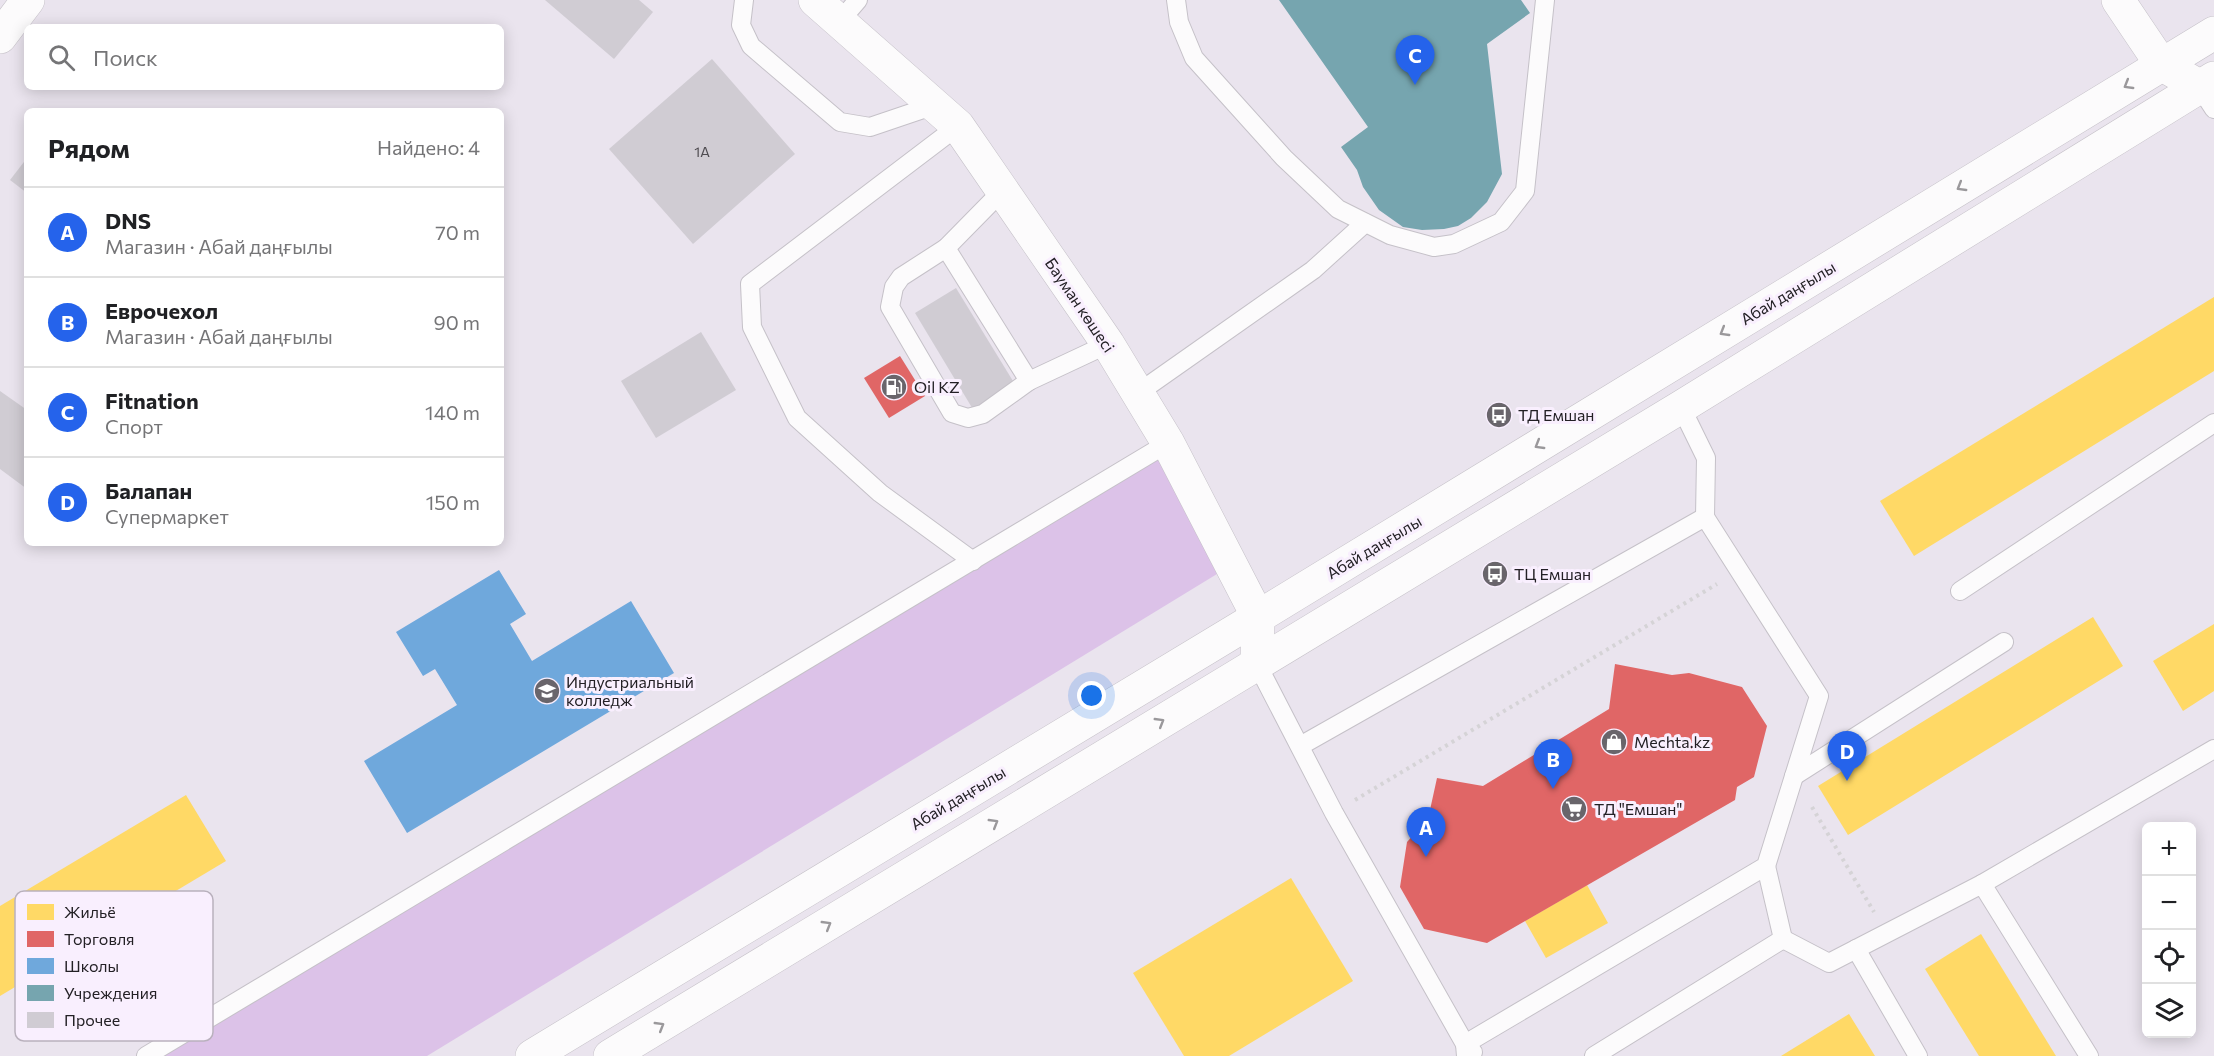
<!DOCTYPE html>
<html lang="ru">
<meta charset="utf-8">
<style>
body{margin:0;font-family:Commissioner,sans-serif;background:#f2f2f2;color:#202124}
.controls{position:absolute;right:18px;bottom:18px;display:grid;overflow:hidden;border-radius:9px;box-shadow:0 3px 15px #0003}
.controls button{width:54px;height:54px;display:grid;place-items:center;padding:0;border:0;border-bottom:2px solid #e0e0e0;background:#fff;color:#202124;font:30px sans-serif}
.you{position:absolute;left:1092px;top:696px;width:21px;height:21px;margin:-15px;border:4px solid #fff;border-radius:50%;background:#1a73e8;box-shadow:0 0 0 9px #1a73e833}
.badge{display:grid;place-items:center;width:39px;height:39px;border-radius:50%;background:#2563eb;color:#fff;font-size:20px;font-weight:700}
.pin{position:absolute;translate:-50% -50px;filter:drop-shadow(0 2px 3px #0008)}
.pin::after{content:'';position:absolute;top:32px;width:21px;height:18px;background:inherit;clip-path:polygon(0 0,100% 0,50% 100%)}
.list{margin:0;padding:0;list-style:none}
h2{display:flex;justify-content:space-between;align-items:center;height:78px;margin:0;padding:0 24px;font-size:26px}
h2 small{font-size:20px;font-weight:400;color:#757577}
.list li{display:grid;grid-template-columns:39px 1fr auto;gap:18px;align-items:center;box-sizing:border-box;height:90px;padding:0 24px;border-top:2px solid #e0e0e0}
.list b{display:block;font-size:22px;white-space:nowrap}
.list p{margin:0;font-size:20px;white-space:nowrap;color:#757577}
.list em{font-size:20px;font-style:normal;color:#757577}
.icon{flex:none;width:33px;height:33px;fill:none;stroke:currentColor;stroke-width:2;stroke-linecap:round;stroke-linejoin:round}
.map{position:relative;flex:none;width:2214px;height:1056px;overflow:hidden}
.search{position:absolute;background:#fff;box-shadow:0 3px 15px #0003;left:24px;top:24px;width:480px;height:66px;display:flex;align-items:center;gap:15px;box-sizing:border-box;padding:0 21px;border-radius:9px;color:#757577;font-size:22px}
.panel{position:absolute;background:#fff;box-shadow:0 3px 15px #0003;left:24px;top:108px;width:480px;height:438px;border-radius:9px}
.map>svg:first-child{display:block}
.forest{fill:#dcc2e8}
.homes{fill:#ffd966}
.shops{fill:#e06666}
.schools{fill:#6fa8dc}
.public{fill:#76a5af}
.building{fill:#d0ccd3}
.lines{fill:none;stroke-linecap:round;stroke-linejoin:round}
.lane-casing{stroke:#c5c1c8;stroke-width:20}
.street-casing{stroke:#c5c1c8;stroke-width:34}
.secondary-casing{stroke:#c5c1c8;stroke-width:34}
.path{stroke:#d5d3d6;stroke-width:4;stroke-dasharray:3 4.5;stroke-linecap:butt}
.lane{stroke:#fcfbfc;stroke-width:18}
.street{stroke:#fcfbfc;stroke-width:33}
.secondary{stroke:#fcfbfc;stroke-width:33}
.oneway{stroke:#9a989b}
.labels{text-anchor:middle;stroke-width:6;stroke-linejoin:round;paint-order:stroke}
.number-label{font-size:14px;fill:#4e4b50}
.street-label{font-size:16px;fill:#232025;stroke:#f9effe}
.poi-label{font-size:16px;fill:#232025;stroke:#f9effe;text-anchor:start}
.key{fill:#f9effe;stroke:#b9b1bd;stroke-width:1.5}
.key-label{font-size:16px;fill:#232025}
</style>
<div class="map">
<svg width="2214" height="1056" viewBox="0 0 2214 1056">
<rect width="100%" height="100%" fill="#eae4ee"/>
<path class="forest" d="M1168,443L1217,574L427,1056H146Z"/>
<g class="homes">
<path d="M2214,297V371L1914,556L1880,501Z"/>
<path d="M2093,617L2123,666L1848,835L1818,786Z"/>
<path d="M2214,624V691L2183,711L2153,661Z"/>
<path d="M186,795L226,861L0,996V906Z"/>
<path d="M1291,878L1353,981L1229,1056H1184L1133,973Z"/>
<path d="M1587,885L1608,923L1546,958L1525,921Z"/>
<path d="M1981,934L2056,1056H1979L1925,969Z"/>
<path d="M1849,1014L1875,1056H1781Z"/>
</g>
<g class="shops">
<path d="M900,356L925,396L889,418L864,378Z"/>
<path d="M1615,664L1672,675L1689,673L1742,687L1767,726L1754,777L1737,787L1735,800L1487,943L1424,929L1400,887L1407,842L1428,819L1437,778L1483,786L1609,709Z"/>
</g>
<path class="schools" d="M499,570L526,614L510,624L532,661L631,601L674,673L407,833L364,761L457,705L435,669L423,676L396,632Z"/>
<path class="public" d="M1279,0H1521L1530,13L1487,44L1502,174L1487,202L1471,218L1458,226L1444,229L1422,230L1403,227L1379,210L1363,187L1357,170L1341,147L1368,127Z"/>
<g class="building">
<path d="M545,0H639L653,12L614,59Z"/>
<path d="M712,59L795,154L693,244L609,149Z"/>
<path d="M27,158V193L10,180Z"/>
<path d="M956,288L1019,391L977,416L915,313Z"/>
<path d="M701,332L736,390L656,438L621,381Z"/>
<path d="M0,391L27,410V489L0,469Z"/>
</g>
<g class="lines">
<g class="lane-casing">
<g id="lane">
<path d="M744,0L741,25L751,46L840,122L870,127L935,105"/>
<path d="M1176,0L1179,22L1194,58L1284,158L1338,209L1390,235L1434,247L1454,244L1501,222L1525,191L1545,0"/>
<path d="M840,21L858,0"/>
<path d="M2199,86L2214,109"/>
<path d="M958,126L750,284L752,327L797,418L880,493L973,561"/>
<path d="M1003,190L946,248L1029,381L1108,344"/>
<path d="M946,248L901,277L894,287L890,307L952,413L968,418L983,414L1029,381"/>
<path d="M1138,393L1313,270L1365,223"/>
<path d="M1681,407L1706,458L1705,517"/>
<path d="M1960,591L2214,423"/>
<path d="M1257,664L1334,813L1465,1044L1473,1052"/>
<path d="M1300,746L1705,517L1819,696L1766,866L1465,1044L1466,1056"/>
<path d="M1794,776L2004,642"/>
<path d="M1982,884L2214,749"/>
<path d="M1783,939L1829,963L1982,884L2089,1056"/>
<path d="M1856,949L1918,1056"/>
<path d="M146,1056L1168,443"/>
<path d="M1594,1056L1783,939L1766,866"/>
</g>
</g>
<g class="street-casing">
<g id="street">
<path d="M815,0L958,126L1108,344L1168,443L1258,617L1257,664"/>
<path d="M2118,0L2161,64L2199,86"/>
</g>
</g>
<g class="secondary-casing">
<g id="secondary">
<path d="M0,37L28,0"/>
<path d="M532,1056L1258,617L2214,33"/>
<path d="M610,1056L1681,407L2214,78"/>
</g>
</g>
<g class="path">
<path d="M1355,800L1717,584"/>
<path d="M1812,807L1874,912"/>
</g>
<use href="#lane" class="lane"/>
<use href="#street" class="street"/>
<use href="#secondary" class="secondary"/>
</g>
<defs><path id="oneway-chevron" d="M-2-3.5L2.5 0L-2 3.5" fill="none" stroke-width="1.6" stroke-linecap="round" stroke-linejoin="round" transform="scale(1.5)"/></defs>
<g class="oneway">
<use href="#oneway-chevron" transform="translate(2128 85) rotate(149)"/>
<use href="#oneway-chevron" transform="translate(1961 187) rotate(149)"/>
<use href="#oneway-chevron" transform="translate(1724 332) rotate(149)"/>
<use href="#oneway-chevron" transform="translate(1539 445) rotate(149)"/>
<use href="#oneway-chevron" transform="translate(1160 722) rotate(-31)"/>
<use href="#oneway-chevron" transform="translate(994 823) rotate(-31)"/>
<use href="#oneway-chevron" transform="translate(827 925) rotate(-31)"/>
<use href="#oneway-chevron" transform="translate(660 1026) rotate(-31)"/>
</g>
<defs>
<g id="fuel-disc" transform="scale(1.35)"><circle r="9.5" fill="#69656b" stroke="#f9effe"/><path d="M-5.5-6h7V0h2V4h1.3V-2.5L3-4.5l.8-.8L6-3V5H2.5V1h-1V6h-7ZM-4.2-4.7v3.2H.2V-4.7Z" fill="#fff"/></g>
<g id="bus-disc" transform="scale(1.35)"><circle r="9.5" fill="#69656b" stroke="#f9effe"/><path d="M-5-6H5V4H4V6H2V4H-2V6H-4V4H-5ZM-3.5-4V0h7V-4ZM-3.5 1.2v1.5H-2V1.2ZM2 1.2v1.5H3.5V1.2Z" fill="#fff"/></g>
<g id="university-disc" transform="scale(1.35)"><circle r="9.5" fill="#69656b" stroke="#f9effe"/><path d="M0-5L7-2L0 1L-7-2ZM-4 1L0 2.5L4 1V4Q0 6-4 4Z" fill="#fff"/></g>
<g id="shop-disc" transform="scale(1.35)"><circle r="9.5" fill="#69656b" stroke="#f9effe"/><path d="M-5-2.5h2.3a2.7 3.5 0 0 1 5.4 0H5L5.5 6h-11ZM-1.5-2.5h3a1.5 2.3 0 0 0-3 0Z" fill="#fff"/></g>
<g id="supermarket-disc" transform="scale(1.35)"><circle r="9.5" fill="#69656b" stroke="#f9effe"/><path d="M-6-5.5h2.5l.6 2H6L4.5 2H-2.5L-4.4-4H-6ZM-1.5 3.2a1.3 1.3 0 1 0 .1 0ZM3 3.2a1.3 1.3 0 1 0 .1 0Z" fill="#fff"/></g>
</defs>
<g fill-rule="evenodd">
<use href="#fuel-disc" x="894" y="387"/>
<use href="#bus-disc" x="1499" y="415"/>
<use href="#bus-disc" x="1495" y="574"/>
<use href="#university-disc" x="547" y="691"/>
<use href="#shop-disc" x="1614" y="742"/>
<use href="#supermarket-disc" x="1574" y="809"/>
</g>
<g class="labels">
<g class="number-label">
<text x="702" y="157">1A</text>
</g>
<g class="street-label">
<text transform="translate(1788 293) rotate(-31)" y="6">Абай даңғылы</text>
<text transform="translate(1080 305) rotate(56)" y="6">Бауман көшесі</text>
<text transform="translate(1374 547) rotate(-31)" y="6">Абай даңғылы</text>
<text transform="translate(958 798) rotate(-31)" y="6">Абай даңғылы</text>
</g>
<g class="poi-label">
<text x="914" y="393">Oil KZ</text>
<text x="1518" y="421">ТД Емшан</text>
<text x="1514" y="580">ТЦ Емшан</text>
<text x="566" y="688">Индустриальный<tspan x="566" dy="18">колледж</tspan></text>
<text x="1634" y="748">Mechta.kz</text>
<text x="1594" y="815">ТД "Емшан"</text>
</g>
</g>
<rect x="15" y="891" width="198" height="150" rx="9" class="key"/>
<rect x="27" y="904" width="27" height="16" fill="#ffd966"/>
<rect x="27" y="931" width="27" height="16" fill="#e06666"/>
<rect x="27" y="958" width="27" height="16" fill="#6fa8dc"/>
<rect x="27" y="985" width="27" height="16" fill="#76a5af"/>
<rect x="27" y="1012" width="27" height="16" fill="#d0ccd3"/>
<g class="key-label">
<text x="64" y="918">Жильё</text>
<text x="64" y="945">Торговля</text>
<text x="64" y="972">Школы</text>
<text x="64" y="999">Учреждения</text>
<text x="64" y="1026">Прочее</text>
</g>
</svg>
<div class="controls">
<button>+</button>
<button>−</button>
<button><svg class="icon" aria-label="locate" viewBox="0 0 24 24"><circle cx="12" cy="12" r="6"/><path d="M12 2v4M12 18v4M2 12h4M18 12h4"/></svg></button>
<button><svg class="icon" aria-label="layers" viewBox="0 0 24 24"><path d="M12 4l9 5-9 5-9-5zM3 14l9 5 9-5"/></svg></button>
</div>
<div class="you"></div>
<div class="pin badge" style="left:1426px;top:857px">A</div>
<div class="pin badge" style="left:1553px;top:789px">B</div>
<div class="pin badge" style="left:1415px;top:85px">C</div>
<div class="pin badge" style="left:1847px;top:781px">D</div>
<div class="search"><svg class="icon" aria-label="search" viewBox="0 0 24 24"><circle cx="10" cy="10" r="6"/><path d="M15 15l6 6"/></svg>Поиск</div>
<section class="panel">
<h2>Рядом<small>Найдено: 4</small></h2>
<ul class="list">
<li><span class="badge">A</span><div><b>DNS</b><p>Магазин · Абай даңғылы</p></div><em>70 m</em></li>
<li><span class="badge">B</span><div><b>Еврочехол</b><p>Магазин · Абай даңғылы</p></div><em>90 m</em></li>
<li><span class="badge">C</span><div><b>Fitnation</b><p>Спорт</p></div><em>140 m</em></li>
<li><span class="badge">D</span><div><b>Балапан</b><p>Супермаркет</p></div><em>150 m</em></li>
</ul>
</section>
</div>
